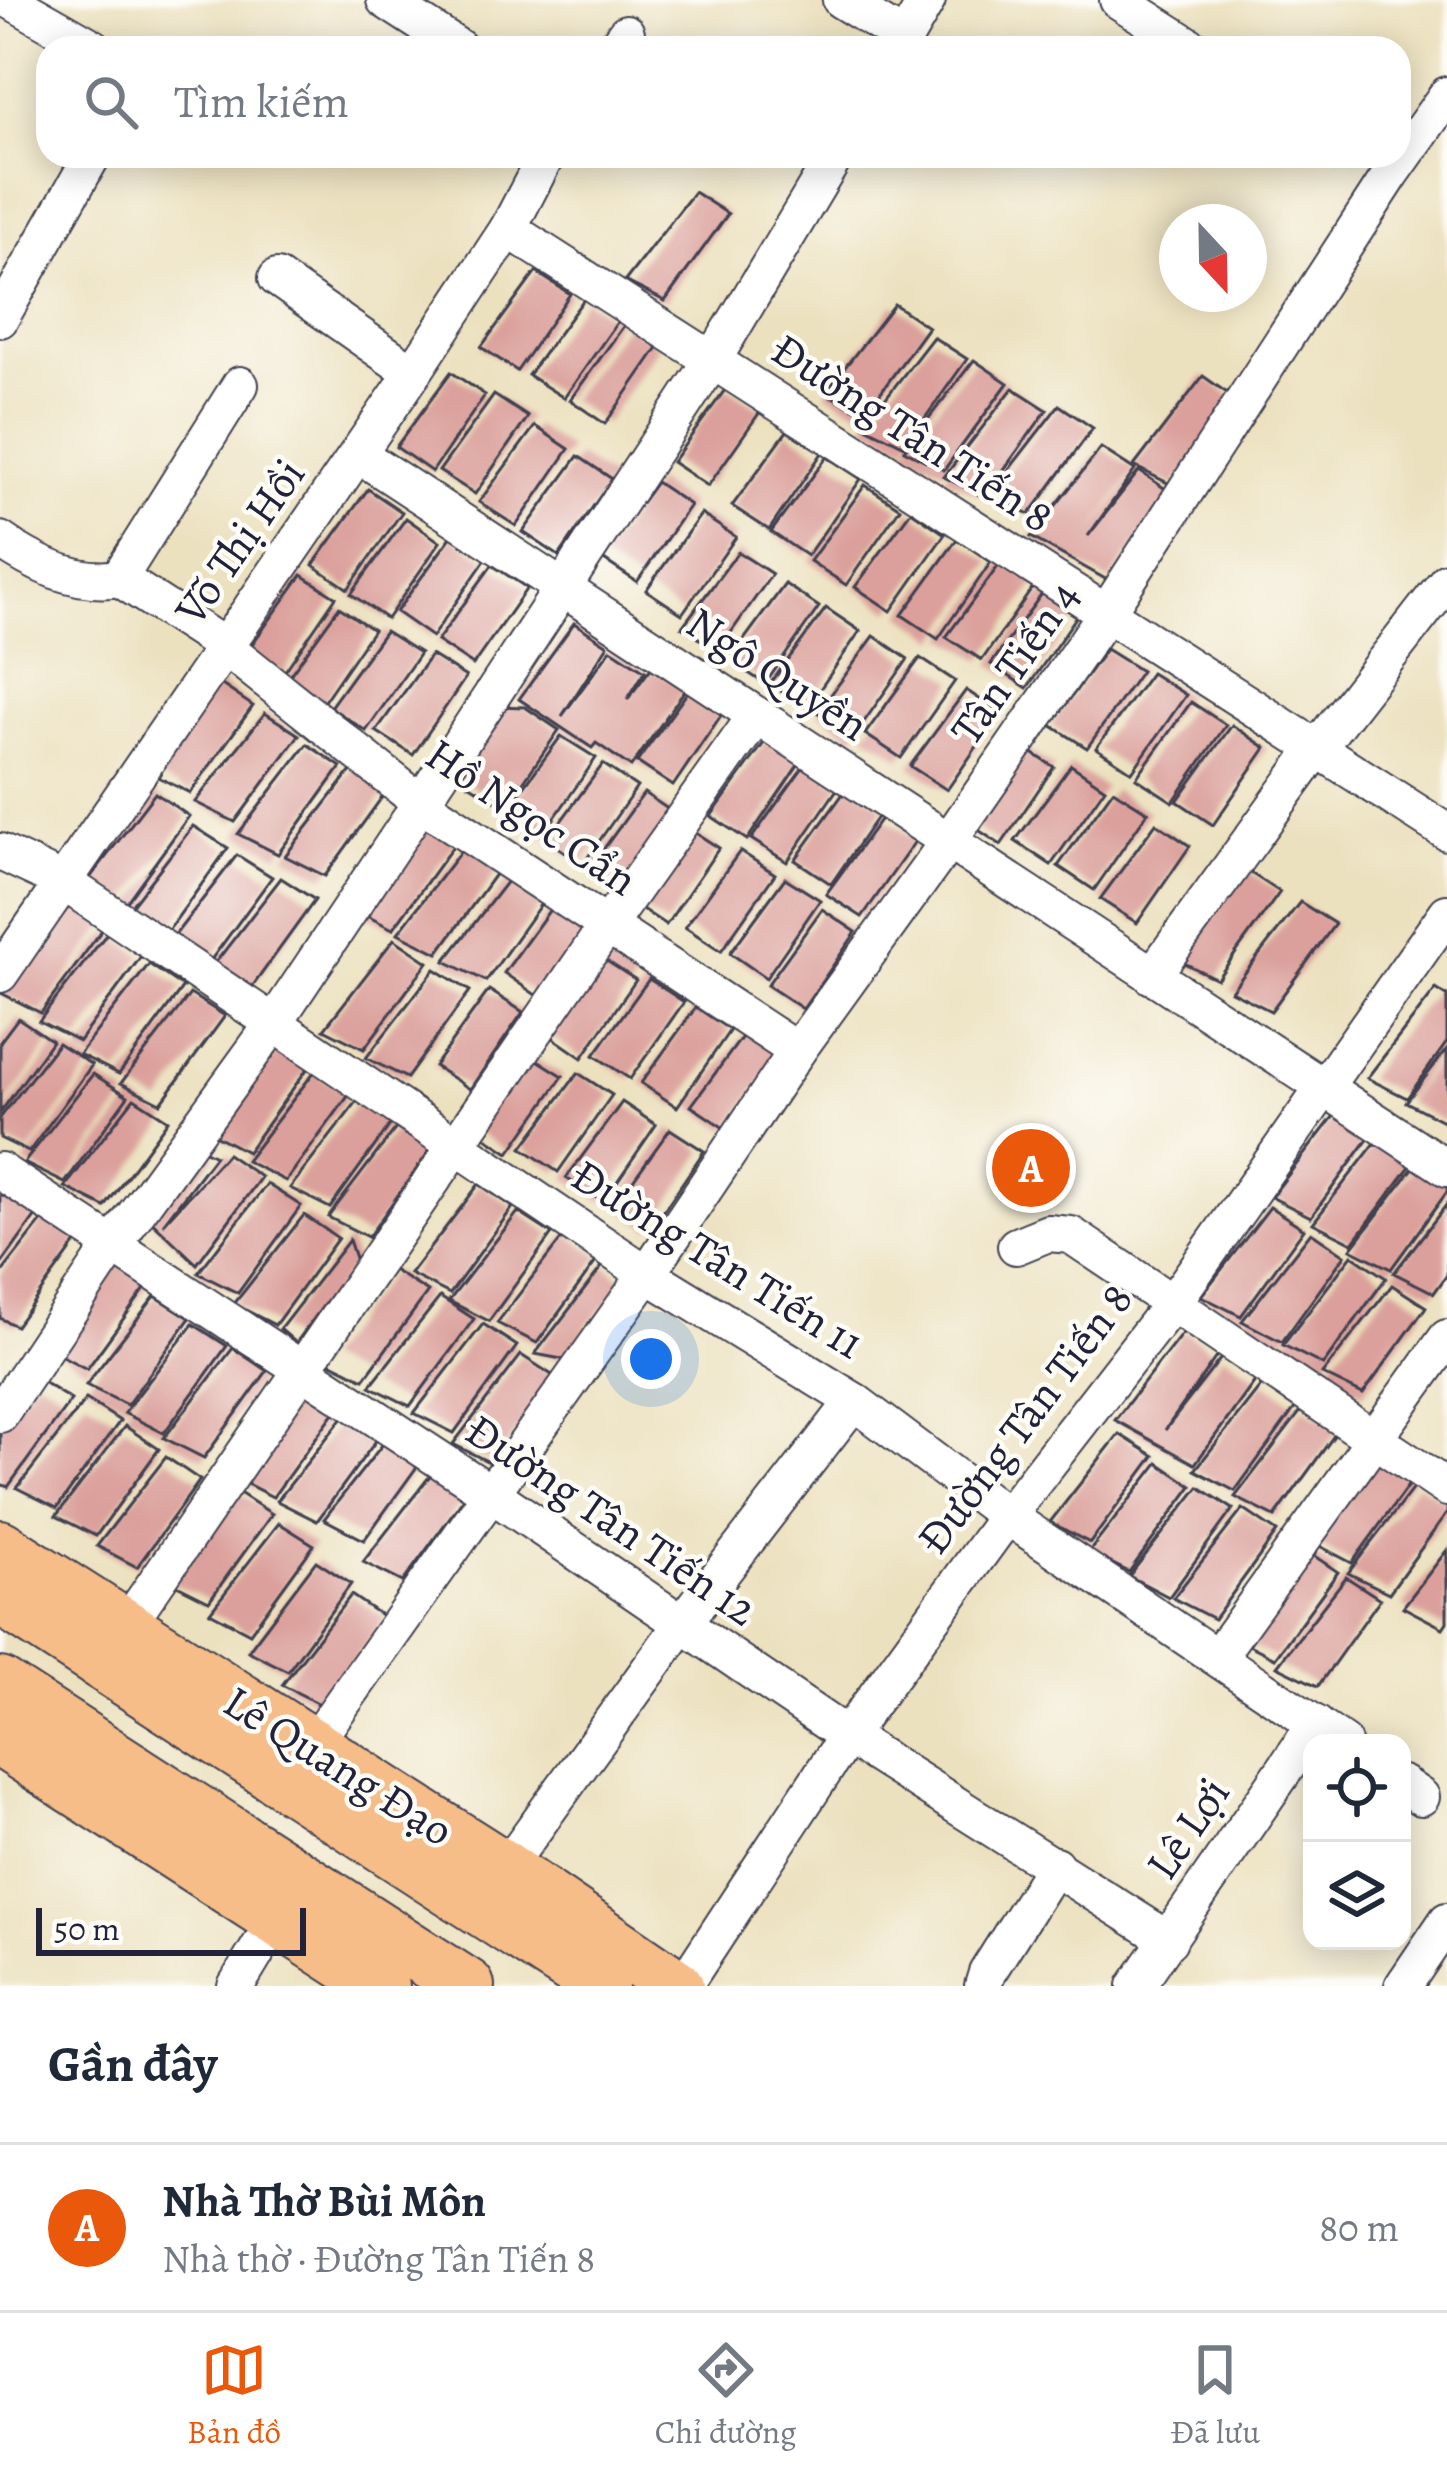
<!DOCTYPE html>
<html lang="vi">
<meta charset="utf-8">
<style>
body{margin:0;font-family:Alegreya,serif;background:#f2f2f3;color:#1f2937}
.controls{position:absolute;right:36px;bottom:36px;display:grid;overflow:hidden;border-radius:24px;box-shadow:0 6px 30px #0003}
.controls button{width:108px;height:108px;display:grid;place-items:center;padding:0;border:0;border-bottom:3px solid #e0e1e3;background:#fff;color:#1f2937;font:60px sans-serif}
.compass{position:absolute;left:1159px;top:204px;width:108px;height:108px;border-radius:50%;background:#fff;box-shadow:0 6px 30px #0003;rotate:158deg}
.scale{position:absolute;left:36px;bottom:30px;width:270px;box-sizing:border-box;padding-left:12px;border:6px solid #22223b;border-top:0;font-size:33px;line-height:42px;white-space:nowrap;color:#22223b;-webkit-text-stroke:9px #fdfcf7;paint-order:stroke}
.you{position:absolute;left:651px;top:1359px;width:42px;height:42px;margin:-30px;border:9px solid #fff;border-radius:50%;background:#1a73e8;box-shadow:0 0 0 18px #1a73e833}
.badge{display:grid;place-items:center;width:78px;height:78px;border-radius:50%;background:#ea580c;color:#fff;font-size:39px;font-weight:700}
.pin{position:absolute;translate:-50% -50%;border:6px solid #fff;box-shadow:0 3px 12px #0006}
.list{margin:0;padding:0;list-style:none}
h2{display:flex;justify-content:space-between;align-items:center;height:156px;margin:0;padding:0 48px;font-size:51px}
h2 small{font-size:39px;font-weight:400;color:#747a83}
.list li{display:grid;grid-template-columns:78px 1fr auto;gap:36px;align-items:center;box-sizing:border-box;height:168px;padding:0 48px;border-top:3px solid #e0e1e3}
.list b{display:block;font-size:45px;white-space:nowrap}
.list p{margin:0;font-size:39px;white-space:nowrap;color:#747a83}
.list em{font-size:39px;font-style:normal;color:#747a83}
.icon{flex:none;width:66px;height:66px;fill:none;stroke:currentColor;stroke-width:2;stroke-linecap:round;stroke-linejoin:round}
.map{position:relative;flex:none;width:1447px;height:1986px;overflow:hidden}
.search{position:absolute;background:#fff;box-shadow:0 6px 30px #0003;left:36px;right:36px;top:36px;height:132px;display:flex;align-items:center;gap:30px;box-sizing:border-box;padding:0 42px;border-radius:36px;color:#747a83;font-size:45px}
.sheet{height:324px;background:#fff}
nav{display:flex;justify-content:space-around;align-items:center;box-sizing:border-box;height:168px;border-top:3px solid #e0e1e3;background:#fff;font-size:33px;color:#747a83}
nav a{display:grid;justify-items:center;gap:6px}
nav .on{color:#ea580c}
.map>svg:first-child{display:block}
.building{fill:#dba09b}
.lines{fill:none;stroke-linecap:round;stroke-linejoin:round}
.minor-casing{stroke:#403f4f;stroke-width:40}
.highway-casing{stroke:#403f4f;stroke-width:58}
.minor{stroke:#fff;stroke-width:36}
.highway{stroke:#f7bd88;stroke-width:54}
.labels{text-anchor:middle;stroke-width:9;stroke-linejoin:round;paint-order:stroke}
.street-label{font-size:45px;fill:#22223b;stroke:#fdfcf7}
</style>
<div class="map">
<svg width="1447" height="1986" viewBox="0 0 1447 1986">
<rect width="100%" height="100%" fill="#fdfcf7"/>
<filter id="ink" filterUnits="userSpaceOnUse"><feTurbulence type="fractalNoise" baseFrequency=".00833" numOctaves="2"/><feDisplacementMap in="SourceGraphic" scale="24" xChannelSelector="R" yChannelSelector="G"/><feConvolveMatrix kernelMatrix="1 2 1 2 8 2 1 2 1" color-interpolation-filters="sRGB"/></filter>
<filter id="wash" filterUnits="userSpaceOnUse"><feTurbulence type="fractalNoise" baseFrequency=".004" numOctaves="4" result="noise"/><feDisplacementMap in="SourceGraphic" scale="48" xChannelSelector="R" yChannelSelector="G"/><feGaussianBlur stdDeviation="2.7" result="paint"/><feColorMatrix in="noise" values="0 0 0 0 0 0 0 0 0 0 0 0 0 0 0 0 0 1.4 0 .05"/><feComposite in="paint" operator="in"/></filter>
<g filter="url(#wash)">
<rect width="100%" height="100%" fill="#ece1bf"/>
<g id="blocks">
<g class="building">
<path d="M694,192L728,214L665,301L625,281Z"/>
<path d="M536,272L570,294L517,371L481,347Z"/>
<path d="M584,299L618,321L564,398L528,375Z"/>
<path d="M894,304L928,327L865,414L825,393Z"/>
<path d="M625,324L659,346L605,424L570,400Z"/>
<path d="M933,337L967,359L905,446L864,426Z"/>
<path d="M974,360L1008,383L944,470L904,450Z"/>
<path d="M451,372L485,395L432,472L396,447Z"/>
<path d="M1203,376L1237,400L1174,486L1134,466Z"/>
<path d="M727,387L762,409L708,486L672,462Z"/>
<path d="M1013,388L1047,410L984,497L944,477Z"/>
<path d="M494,395L528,417L475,494L439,471Z"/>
<path d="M1059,405L1093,428L1030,514L990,494Z"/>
<path d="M535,426L569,449L516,526L479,502Z"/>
<path d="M787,431L822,453L769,530L732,506Z"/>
<path d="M1101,448L1135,470L1088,536L1139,471L1173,494L1109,581L1031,537Z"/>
<path d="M578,456L612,479L559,556L523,532Z"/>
<path d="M827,457L861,479L807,556L771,532Z"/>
<path d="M656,482L690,505L637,582L601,558Z"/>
<path d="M865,485L900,508L846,585L810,561Z"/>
<path d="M368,489L402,512L348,589L313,565Z"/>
<path d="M911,511L945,534L891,611L855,587Z"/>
<path d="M701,514L736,537L682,614L646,590Z"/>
<path d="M406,518L440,542L387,619L351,594Z"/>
<path d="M451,537L486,559L432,637L396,612Z"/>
<path d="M957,539L991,562L938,639L902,615Z"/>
<path d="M738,552L772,574L718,651L682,627Z"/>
<path d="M1002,561L1036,583L982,660L946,637Z"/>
<path d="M492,565L527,588L473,665L437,641Z"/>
<path d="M302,575L336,597L283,674L247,651Z"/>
<path d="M785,584L819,607L765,684L729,660Z"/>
<path d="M1046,588L1081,610L1027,688L991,664Z"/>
<path d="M339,607L373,630L320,707L284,683Z"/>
<path d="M826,608L860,631L807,708L770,684Z"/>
<path d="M574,623L608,645L562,716L611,649L645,671L627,700L651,668L685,690L631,767L596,743L592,748L519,699Z"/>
<path d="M385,631L420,653L366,731L330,707Z"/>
<path d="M874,636L908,659L854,736L818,712Z"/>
<path d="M1106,649L1141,671L1087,748L1051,725Z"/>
<path d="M431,655L466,677L413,755L376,731Z"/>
<path d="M920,658L955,681L901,758L865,734Z"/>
<path d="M1151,673L1186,695L1132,772L1096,748Z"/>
<path d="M219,683L253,706L190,793L150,773Z"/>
<path d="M692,686L726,708L673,786L637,762Z"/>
<path d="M966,690L1000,713L947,790L910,766Z"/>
<path d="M1191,702L1226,725L1173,802L1136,778Z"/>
<path d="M492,706L525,707L559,730L506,807L446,770Z"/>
<path d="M265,713L299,735L235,822L195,802Z"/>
<path d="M1232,725L1266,748L1213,825L1177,801Z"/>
<path d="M561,736L596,758L542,836L506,811Z"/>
<path d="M766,740L800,762L747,840L711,816Z"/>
<path d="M307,744L341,767L278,854L238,834Z"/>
<path d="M1020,745L1054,767L1001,845L965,821Z"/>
<path d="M806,763L840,785L787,862L751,839Z"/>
<path d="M603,764L637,787L583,864L547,840Z"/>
<path d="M1071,765L1105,788L1051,865L1015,841Z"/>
<path d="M354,767L388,789L325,876L285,856Z"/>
<path d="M850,784L884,807L831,884L795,860Z"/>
<path d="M1113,790L1148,812L1094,890L1058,866Z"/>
<path d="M155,793L189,816L126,903L86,883Z"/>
<path d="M644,793L678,816L625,893L589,869Z"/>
<path d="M882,817L916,840L862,917L826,894Z"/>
<path d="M422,819L456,842L393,929L353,909Z"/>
<path d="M1156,823L1190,846L1137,923L1100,899Z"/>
<path d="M193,826L228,848L165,935L124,915Z"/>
<path d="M685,826L719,848L666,925L630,901Z"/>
<path d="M467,843L501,866L438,953L398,933Z"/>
<path d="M740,851L775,874L721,951L685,927Z"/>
<path d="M237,855L272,877L208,964L168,944Z"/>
<path d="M1246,870L1280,892L1217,979L1176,959Z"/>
<path d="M514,872L548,894L486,981L445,961Z"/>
<path d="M281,878L315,900L252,987L212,967Z"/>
<path d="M785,878L820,900L766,978L730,953Z"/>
<path d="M559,897L594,920L540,998L504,973Z"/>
<path d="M1300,902L1335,924L1271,1011L1231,991Z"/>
<path d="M71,904L105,926L41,1013L1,993Z"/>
<path d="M822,909L856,932L803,1009L767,985Z"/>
<path d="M108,932L142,955L79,1041L39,1021Z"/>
<path d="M394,939L428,962L364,1049L324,1029Z"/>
<path d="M602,958L636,980L582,1058L546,1033Z"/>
<path d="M149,964L183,987L119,1074L79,1054Z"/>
<path d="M435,969L470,991L407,1078L366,1058Z"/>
<path d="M649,979L684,1002L630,1079L594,1055Z"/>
<path d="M1436,989L1447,996V1042L1407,1098L1367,1078Z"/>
<path d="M489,990L523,1012L470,1089L434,1066Z"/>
<path d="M190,994L225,1016L161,1103L121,1083Z"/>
<path d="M696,1007L730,1030L677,1107L641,1083Z"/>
<path d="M18,1018L52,1041L0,1113V1042Z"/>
<path d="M747,1030L781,1053L727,1130L691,1106Z"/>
<path d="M276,1042L310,1065L247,1152L207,1131Z"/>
<path d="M58,1043L92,1065L29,1152L0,1138V1118Z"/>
<path d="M1447,1049V1123L1406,1102Z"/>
<path d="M528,1054L563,1076L509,1153L473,1129Z"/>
<path d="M314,1072L349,1095L286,1181L246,1161Z"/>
<path d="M578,1073L612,1095L558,1172L522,1148Z"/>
<path d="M93,1074L128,1096L65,1183L24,1163Z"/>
<path d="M134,1098L168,1120L105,1207L65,1187Z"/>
<path d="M359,1099L393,1121L330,1208L290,1188Z"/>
<path d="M622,1102L656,1125L603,1202L566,1178Z"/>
<path d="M1340,1108L1374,1131L1311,1217L1271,1197Z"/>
<path d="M396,1128L430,1150L368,1237L328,1217Z"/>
<path d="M670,1129L704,1151L651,1229L615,1205Z"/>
<path d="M1382,1134L1417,1157L1353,1243L1313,1223Z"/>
<path d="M191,1144L215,1156L163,1224L227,1154L261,1177L197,1264L143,1213Z"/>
<path d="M1420,1159L1447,1177V1192L1391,1269L1351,1249Z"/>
<path d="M267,1184L301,1206L238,1293L198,1273Z"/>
<path d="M479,1184L513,1207L450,1294L410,1274Z"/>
<path d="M2,1194L36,1216L0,1266V1196Z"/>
<path d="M1447,1204V1275L1434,1293L1394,1273Z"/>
<path d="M1270,1207L1304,1229L1241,1316L1201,1296Z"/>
<path d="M518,1212L552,1234L489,1321L449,1301Z"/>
<path d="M304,1215L338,1238L275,1325L234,1304Z"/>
<path d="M45,1217L79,1239L16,1326L0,1318V1275Z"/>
<path d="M1311,1232L1345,1255L1282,1342L1242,1321Z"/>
<path d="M566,1233L600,1256L537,1343L497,1323Z"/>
<path d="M349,1240L356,1261L296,1343L280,1329Z"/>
<path d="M1352,1255L1386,1278L1323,1365L1283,1345Z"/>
<path d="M116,1259L150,1282L87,1369L47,1348Z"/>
<path d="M604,1264L626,1282L589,1323L567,1360L535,1354Z"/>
<path d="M393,1270L428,1292L364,1379L324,1359Z"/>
<path d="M1392,1285L1426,1307L1363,1394L1322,1374Z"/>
<path d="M155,1296L190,1318L127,1405L86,1385Z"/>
<path d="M440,1297L474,1319L410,1406L370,1386Z"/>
<path d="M193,1324L227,1346L164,1433L124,1413Z"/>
<path d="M483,1324L517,1346L454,1433L414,1413Z"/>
<path d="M1184,1331L1218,1354L1165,1430L1224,1354L1258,1377L1195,1464L1115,1420Z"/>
<path d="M233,1348L267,1371L204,1458L164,1438Z"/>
<path d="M521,1355L555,1377L493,1464L453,1444Z"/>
<path d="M37,1378L71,1400L8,1487L0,1484V1425Z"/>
<path d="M1264,1382L1298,1404L1235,1491L1195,1470Z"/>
<path d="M301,1388L336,1410L273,1497L233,1477Z"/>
<path d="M86,1399L120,1421L57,1508L17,1488Z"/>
<path d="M1304,1407L1338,1430L1275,1517L1235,1497Z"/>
<path d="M347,1412L381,1434L317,1521L277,1501Z"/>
<path d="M125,1426L159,1449L96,1536L56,1516Z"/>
<path d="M393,1431L427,1453L364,1540L324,1519Z"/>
<path d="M1119,1434L1154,1456L1090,1543L1050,1522Z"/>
<path d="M1381,1453L1415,1476L1352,1563L1312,1542Z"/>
<path d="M166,1457L200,1480L137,1567L97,1546Z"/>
<path d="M1158,1463L1192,1486L1129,1572L1089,1552Z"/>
<path d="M432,1473L466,1495L403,1582L363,1562Z"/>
<path d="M1417,1483L1447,1503V1513L1389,1593L1348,1573Z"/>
<path d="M1199,1487L1233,1509L1169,1597L1129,1576Z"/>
<path d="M238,1492L272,1514L209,1601L169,1581Z"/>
<path d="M1243,1509L1277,1532L1214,1619L1173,1598Z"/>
<path d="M279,1523L314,1545L250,1633L210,1612Z"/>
<path d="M1304,1549L1338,1572L1275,1658L1235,1638Z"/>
<path d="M1447,1550V1622L1443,1628L1403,1607Z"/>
<path d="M316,1561L351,1584L288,1671L248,1651Z"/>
<path d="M1346,1577L1380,1599L1318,1686L1277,1666Z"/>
<path d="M351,1595L385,1618L322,1705L282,1685Z"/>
</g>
</g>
</g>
<g filter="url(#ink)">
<use href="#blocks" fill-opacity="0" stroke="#403f4f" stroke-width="3"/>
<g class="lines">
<g class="minor-casing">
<g id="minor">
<path d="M10,0L94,48"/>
<path d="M385,0L459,48"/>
<path d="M841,0L905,39"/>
<path d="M1118,0L1193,48"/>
<path d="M615,48L626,33"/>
<path d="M899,48L927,0"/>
<path d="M508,229L1447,832"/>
<path d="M277,278L413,373"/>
<path d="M0,319L92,156"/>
<path d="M240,385L119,578L224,646L421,803L797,1051"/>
<path d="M358,454L1447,1168"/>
<path d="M0,540C34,564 77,585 119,578"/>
<path d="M0,852L62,881L647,1274L854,1401L1007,1516L1343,1743"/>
<path d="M0,974L413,373L508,229L546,156"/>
<path d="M1152,976L1318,747L1447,581"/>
<path d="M0,1171L489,1492L847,1736L1169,1940"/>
<path d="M1016,1246L1048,1233L1071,1235L1447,1488"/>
<path d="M0,1414L113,1245L274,1023L421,803L714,358L835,156"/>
<path d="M124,1629L607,926L756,716"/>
<path d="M1218,1656L1447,1338"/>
<path d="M311,1747L647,1274L797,1051L948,842L1105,615L1391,174L1447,95"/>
<path d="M1402,1784L1421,1797"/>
<path d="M505,1869L682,1624L854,1401"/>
<path d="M236,1986L289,1898"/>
<path d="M683,1986L847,1736L1007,1516L1174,1301L1447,913"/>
<path d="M983,1986L987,1973L1055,1865"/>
<path d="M1136,1986L1316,1724"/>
<path d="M1403,1986L1447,1921"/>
</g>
</g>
<g class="highway-casing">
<g id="highway">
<path d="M0,1547L505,1869L676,1986"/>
<path d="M0,1597L601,1986"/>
<path d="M0,1685L467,1986"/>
<path d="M0,1739L381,1986"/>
</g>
</g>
<use href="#minor" class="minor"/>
<use href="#highway" class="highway"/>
</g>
</g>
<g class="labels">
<g class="street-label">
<text transform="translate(913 432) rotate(33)" y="16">Đường Tân Tiến 8</text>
<text transform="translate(239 541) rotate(-55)" y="16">Võ Thị Hồi</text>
<text transform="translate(1014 662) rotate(-55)" y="16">Tân Tiến 4</text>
<text transform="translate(778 673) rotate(33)" y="16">Ngô Quyền</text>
<text transform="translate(532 816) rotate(34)" y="16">Hồ Ngọc Cẩn</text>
<text transform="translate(718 1258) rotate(32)" y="16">Đường Tân Tiến 11</text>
<text transform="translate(1024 1418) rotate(-53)" y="16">Đường Tân Tiến 8</text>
<text transform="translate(612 1519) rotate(34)" y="16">Đường Tân Tiến 12</text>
<text transform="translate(339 1765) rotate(32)" y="16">Lê Quang Đạo</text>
<text transform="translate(1187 1828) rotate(-56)" y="16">Lê Lợi</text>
</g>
</g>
</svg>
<div class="controls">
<button><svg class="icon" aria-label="locate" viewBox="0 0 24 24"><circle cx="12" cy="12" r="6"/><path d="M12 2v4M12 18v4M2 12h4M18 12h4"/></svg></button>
<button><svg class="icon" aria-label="layers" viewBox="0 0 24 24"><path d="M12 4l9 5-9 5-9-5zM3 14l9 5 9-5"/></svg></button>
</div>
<svg class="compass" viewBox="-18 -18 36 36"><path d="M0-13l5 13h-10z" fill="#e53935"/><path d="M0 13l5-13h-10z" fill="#747a83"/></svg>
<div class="scale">50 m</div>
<div class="you"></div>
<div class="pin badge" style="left:1031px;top:1168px">A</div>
<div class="search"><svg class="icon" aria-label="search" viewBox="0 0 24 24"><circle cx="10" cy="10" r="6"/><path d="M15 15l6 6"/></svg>Tìm kiếm</div>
</div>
<section class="sheet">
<h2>Gần đây<small></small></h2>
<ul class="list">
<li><span class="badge">A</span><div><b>Nhà Thờ Bùi Môn</b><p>Nhà thờ · Đường Tân Tiến 8</p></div><em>80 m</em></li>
</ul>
</section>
<nav>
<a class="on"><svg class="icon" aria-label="map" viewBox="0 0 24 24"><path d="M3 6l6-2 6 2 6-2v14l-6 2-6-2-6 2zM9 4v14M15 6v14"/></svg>Bản đồ</a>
<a><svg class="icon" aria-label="directions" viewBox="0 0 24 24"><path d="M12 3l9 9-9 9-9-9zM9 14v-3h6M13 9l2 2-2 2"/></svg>Chỉ đường</a>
<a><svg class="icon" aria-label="saved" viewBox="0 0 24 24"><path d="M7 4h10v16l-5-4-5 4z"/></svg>Đã lưu</a>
</nav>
